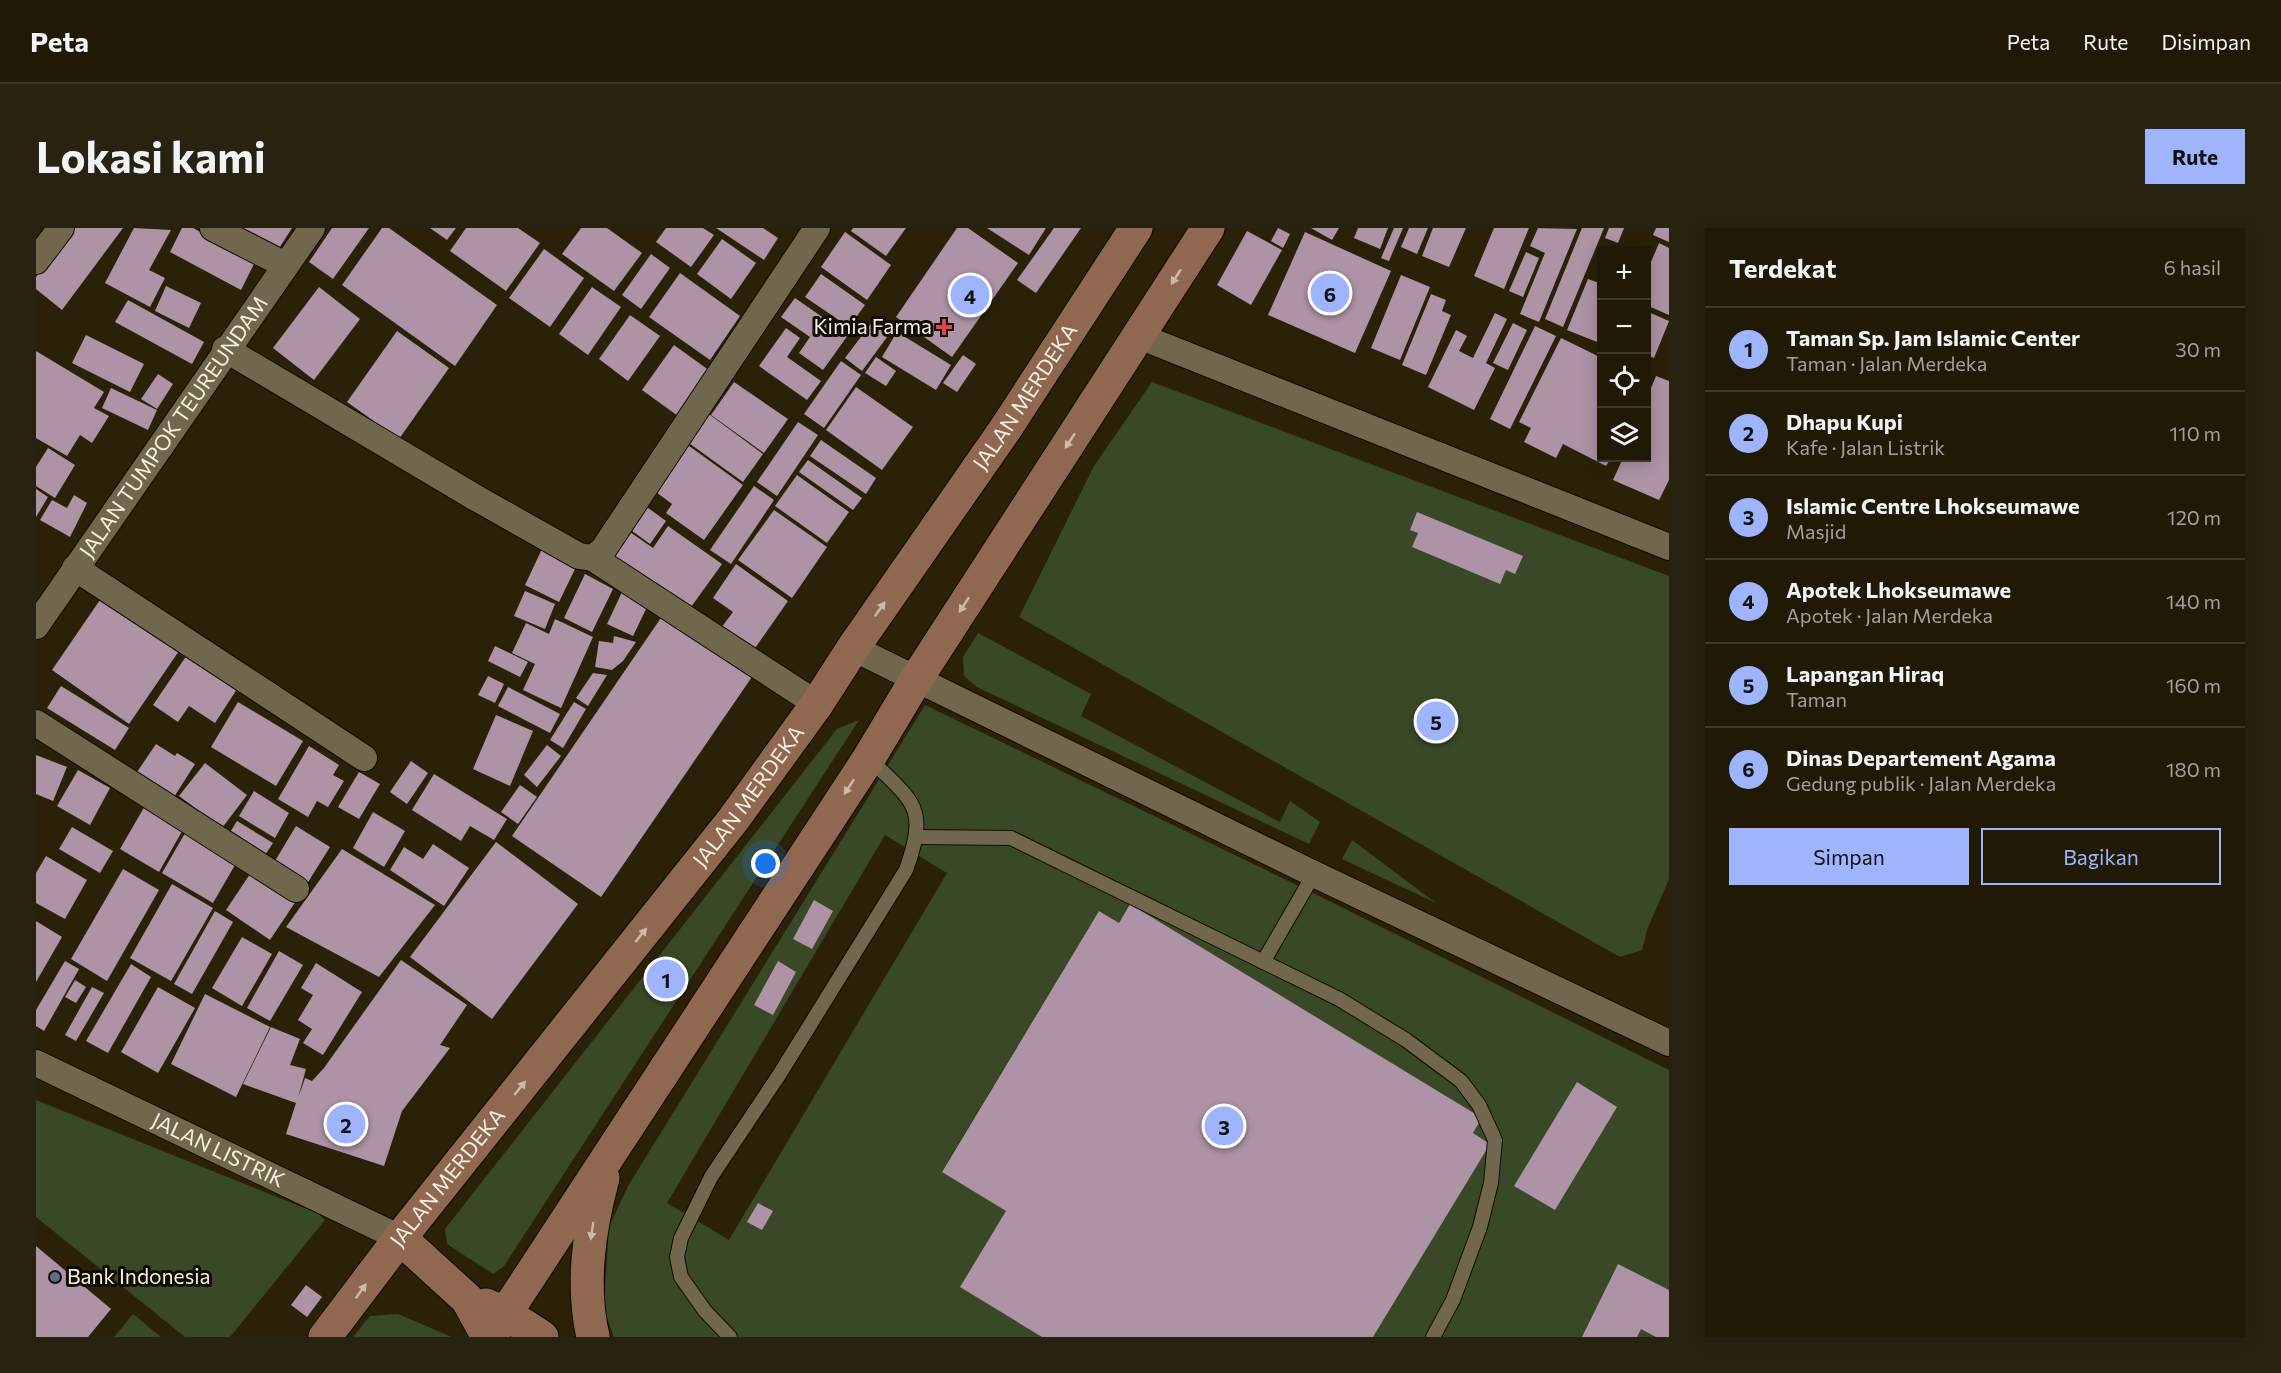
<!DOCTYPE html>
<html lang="id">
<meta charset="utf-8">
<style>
body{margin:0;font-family:Commissioner,sans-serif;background:#282210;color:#f1f3f6}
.controls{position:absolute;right:18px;top:18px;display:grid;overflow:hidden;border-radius:0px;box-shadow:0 3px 15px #0003}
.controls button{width:54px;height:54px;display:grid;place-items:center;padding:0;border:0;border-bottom:2px solid #3d3828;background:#201906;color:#f1f3f6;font:30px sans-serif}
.you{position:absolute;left:730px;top:636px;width:21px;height:21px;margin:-15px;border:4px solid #fff;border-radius:50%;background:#1a73e8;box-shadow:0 0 0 9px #1a73e833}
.badge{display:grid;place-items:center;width:39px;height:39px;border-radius:50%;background:#9eb4fd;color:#111;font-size:20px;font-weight:700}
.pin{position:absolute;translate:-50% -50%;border:3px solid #fff;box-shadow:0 2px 6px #0006}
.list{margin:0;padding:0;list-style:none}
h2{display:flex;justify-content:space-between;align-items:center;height:78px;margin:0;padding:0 24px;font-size:26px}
h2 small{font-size:20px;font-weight:400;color:#a2a09b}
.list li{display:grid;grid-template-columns:39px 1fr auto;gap:18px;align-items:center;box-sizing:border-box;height:84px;padding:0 24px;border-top:2px solid #3d3828}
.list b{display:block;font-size:22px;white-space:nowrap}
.list p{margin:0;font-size:20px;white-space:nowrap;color:#a2a09b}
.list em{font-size:20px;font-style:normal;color:#a2a09b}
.actions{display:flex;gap:12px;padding:18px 24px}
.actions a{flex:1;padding:14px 0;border:2px solid #9eb4fd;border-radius:0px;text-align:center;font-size:21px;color:#9eb4fd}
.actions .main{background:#9eb4fd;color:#111}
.icon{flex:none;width:33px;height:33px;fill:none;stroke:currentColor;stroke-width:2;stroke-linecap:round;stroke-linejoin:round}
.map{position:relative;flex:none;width:1633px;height:1109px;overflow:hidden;border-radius:0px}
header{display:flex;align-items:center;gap:36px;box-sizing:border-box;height:84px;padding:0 30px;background:#201906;border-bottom:2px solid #3d3828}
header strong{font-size:28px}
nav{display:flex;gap:33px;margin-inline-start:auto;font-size:21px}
.intro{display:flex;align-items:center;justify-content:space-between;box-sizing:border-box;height:144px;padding:0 36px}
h1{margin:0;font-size:42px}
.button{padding:15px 27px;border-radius:0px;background:#9eb4fd;color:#111;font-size:21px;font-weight:700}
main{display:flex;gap:36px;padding:0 36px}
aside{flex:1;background:#201906;border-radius:0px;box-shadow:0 3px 15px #0003}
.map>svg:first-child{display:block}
.green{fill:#394927;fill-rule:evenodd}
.building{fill:#ae93a6}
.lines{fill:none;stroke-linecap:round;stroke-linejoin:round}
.lane-casing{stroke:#120a00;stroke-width:16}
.street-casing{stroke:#120a00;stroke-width:28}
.secondary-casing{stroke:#120a00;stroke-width:35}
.lane{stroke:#70674c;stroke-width:14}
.street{stroke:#70674c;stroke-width:26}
.secondary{stroke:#906851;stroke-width:33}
.oneway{fill:#cdbaa8}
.health-dot{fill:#e0444e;stroke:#0f0b03;stroke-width:2}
.service-dot{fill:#5c6f8a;stroke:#0f0b03;stroke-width:2}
.labels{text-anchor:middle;stroke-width:6;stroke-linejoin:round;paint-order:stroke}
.poi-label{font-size:21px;fill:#f6f1e2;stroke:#0f0b03;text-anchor:end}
.street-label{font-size:21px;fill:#f6f1e2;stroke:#0f0b03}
</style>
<header>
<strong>Peta</strong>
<nav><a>Peta</a><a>Rute</a><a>Disimpan</a></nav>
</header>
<div class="intro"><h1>Lokasi kami</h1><a class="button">Rute</a></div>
<main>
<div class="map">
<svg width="1633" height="1109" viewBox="0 0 1633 1109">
<rect width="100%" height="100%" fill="#2a2108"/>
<g class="green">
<path d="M1116,154L1633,348V651L1611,702L1606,722L1584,729L983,389L1058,238Z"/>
<path d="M942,405L1055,466L1045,488L1244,594L1254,573L1284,594L1273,616L941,459L928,448L927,429Z"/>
<path d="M889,477L1275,664L1633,842V1109H1337L1453,915L1437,905L1445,890L1094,676L1083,695L1063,683L906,943L970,983L1006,1109H578L568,1082L573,999L592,958ZM849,607L911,645L693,1012L631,975Z"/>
<path d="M823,492L468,1038L457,1046L411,1016L409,1001L801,501Z"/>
<path d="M1316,612L1400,675L1306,631Z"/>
<path d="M0,872L283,986L289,992L194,1109H149L0,989Z"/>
<path d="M97,1086L125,1109H78Z"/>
<path d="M362,1086L416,1109H317L334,1088Z"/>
</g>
<g class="building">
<path d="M36,0H87L26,82L0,61V49Z"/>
<path d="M98,0L135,2L113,42L129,50L114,79L69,55Z"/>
<path d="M146,0H157L219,34L205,62L134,24Z"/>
<path d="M207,0H256L242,22Z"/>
<path d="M296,0H333L297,51L273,34Z"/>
<path d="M346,0H353L461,77L419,138L306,57Z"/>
<path d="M394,0H420L411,12Z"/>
<path d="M430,0H482L504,15L470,63L414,23Z"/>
<path d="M545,0H571L606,25L578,63L526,26Z"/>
<path d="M630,0H667L678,7L655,39L620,14Z"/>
<path d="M680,0H727L742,10L728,32Z"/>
<path d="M817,0H870L850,28L815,3Z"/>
<path d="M921,0H932L982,35L916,129L860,89Z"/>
<path d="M951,0H1010L993,27Z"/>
<path d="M1018,0H1045L1000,65L981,52Z"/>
<path d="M1242,0L1254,6L1247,20L1235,13Z"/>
<path d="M1275,0H1303L1296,12Z"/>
<path d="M1322,0H1352L1344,21L1318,10Z"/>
<path d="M1358,0H1367L1353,33L1345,30Z"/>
<path d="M1373,0H1392L1381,26L1365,19Z"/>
<path d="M1397,0H1430L1413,39L1386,28Z"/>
<path d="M1458,0H1493L1468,61L1438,48Z"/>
<path d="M1502,0L1541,1L1503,94L1484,86L1509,25L1494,18Z"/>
<path d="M1546,0H1568L1527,99L1509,91Z"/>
<path d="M1573,0H1588L1582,15L1569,10Z"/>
<path d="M1620,0H1633V14L1617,7Z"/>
<path d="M1211,3L1246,22L1215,77L1181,57Z"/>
<path d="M809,4L855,37L831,72L785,39Z"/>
<path d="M1269,4L1355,43L1319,125L1232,87Z"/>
<path d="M686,11L720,35L695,71L661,46Z"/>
<path d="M1623,15L1633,20V87L1610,77V46Z"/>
<path d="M508,21L548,50L514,99L473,70Z"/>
<path d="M1490,24L1503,30L1487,69L1473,63Z"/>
<path d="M615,26L634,40L605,81L586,67Z"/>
<path d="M644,45L704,88L674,132L613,89Z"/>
<path d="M785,46L829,77L813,99L769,69Z"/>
<path d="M1365,47L1394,59L1364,132L1335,120Z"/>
<path d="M1552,51L1566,56V116L1531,102Z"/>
<path d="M130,58L165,75L153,100L119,83Z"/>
<path d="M283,59L324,91L278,152L237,120Z"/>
<path d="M556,59L585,79L552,127L523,106Z"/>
<path d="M1395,66L1410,72L1406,83L1415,87L1390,147L1366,137Z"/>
<path d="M759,70L812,107L787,142L763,125L774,109L745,89Z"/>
<path d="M92,72L168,114L156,136L79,94Z"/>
<path d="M1610,83L1633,93L1618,130L1610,127Z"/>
<path d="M1459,85L1471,91L1450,135L1459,140L1438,182L1392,159L1420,102L1431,108L1423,123L1437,130Z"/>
<path d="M594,87L624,108L592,153L563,131Z"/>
<path d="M840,89L857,101L826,143L809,130Z"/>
<path d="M1477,95L1491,102L1472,142L1457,135Z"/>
<path d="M1499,98L1520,108L1474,201L1454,191Z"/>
<path d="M750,100L764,110L751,129L785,153L771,172L723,138Z"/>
<path d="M361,103L413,140L363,211L311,174Z"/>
<path d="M861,104L915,137L900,162L846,129Z"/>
<path d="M50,107L108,136L94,164L36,135Z"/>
<path d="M1525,110L1566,130V230H1575L1570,238L1527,216L1520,230L1488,214L1495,200L1483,194Z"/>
<path d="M638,117L674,143L642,188L606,162Z"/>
<path d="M0,123L68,164L58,180L73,188L56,215L44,207L31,228L0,210Z"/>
<path d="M927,127L940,136L921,164L907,155Z"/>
<path d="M840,129L860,143L850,158L829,145Z"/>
<path d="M805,133L825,147L788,200L768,186Z"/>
<path d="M122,146L137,156L121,181L105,171Z"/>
<path d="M1620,148L1633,153V252L1623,272L1577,252L1587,230H1610V172Z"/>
<path d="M698,154L752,191L728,225L675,187Z"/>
<path d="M820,159L877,199L846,242L790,202Z"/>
<path d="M75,160L121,182L112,202L66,180Z"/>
<path d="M670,184L727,226L707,254L650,213Z"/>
<path d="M762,194L782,207L741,268L721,254Z"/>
<path d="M785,212L840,250L830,266L774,228Z"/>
<path d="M649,215L707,257L668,312L630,285L636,276L616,261Z"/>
<path d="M12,220L39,237L19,270L0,258V239Z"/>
<path d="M772,232L826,270L817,282L763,244Z"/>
<path d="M761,247L813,284L791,315L739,278Z"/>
<path d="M718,258L738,272L695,336L674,322Z"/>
<path d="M0,261L12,269L0,289Z"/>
<path d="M38,267L51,275L34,309L4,292L16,272L31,280Z"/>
<path d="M604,274L630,293L614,316L588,297Z"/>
<path d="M738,282L791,319L756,370L702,332Z"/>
<path d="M1381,284L1487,328L1479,346L1470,342L1464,356L1376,319L1382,305L1374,302Z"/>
<path d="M632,298L686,336L650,386L571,330L591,302L617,320Z"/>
<path d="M506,321L541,337L523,374L489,357Z"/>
<path d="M700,336L752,373L717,423L685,400L697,384L677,370Z"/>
<path d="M549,346L577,361L556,404L528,390Z"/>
<path d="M489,363L519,376L509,401L478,388Z"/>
<path d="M586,364L612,377L597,408L571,396Z"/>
<path d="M66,369L143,423L93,496L16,442Z"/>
<path d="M631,381L720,443L565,669L476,608Z"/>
<path d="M519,391L557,409L525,480L487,462L499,436L476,425L490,395L513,406Z"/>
<path d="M578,408L600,414L587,433L576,442L559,439L563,413L577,415Z"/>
<path d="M459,418L492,434L484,449L452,433Z"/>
<path d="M153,424L203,458L179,495L153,478L142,494L117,477Z"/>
<path d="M557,445L571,447L552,478L540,470Z"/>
<path d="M452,448L468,456L459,475L442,467Z"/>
<path d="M25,458L93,500L79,522L11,480Z"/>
<path d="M472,459L524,486L514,505L462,478Z"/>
<path d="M202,474L267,513L240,558L175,519Z"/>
<path d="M538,474L550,481L527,520L514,512Z"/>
<path d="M460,487L497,503L474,558L437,541Z"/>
<path d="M120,516L139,528L141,525L159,536L138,569L101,544Z"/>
<path d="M511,517L525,528L501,559L488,547Z"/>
<path d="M273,518L303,537L297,547L308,553L292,579L281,573L272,589L242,571Z"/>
<path d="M0,527L31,539L17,573L0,566Z"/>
<path d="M375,533L392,545L371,576L354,564Z"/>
<path d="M169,535L211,567L186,600L143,568Z"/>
<path d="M42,542L74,560L54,597L21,578Z"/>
<path d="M323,544L344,556L323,591L302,579Z"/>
<path d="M398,546L471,591L458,612L434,598L425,613L376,582Z"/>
<path d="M484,557L501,569L482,596L465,584Z"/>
<path d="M218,563L253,585L239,610L203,588Z"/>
<path d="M110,576L149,598L123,644L84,621Z"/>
<path d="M337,584L369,603L348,639L317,620Z"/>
<path d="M201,593L237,615L229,627L193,606Z"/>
<path d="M260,598L294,619L269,659L236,638Z"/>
<path d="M36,599L77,623L64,645L23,621Z"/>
<path d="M152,600L203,630L177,675L126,645Z"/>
<path d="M460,614L542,676L456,791L374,729Z"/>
<path d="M397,616L433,640L408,678L354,642L368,619L387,631Z"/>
<path d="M306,621L399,677L343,749L250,699Z"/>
<path d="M10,628L51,652L29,691L0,675V645Z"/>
<path d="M218,640L262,670L234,712L190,682Z"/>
<path d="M87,641L123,662L71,753L35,731Z"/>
<path d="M136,656L177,680L135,753L94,730Z"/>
<path d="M778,672L797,683L776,721L757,711Z"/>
<path d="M1094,676L1446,890L1437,905L1454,916L1337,1109H1006L924,1059L970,983L906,944L1063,683L1083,695Z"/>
<path d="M179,683L197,694L156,766L138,756Z"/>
<path d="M0,693L26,709L0,754Z"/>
<path d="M206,709L236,726L206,778L176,760Z"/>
<path d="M243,723L267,737L234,793L211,780Z"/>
<path d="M365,732L431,777L404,817L414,820L366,883L348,938L250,906L260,875L207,856L235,799L264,811L254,837L270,841L262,870L269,850L276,853L288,840Z"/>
<path d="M29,733L43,741L8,803L0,798V782Z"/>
<path d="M742,733L760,744L737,787L718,777Z"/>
<path d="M280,735L326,764L287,827L267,815L276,801L262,792L277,767L265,760Z"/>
<path d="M95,736L115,749L72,825L50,813Z"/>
<path d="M39,752L50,759L40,775L29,769Z"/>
<path d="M56,759L68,765L40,813L29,807Z"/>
<path d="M122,759L159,780L122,845L85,824Z"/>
<path d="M169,766L234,799L200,869L135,836Z"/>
<path d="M1541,854L1581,879L1519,982L1478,958Z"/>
<path d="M722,975L737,983L726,1002L711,994Z"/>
<path d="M0,1018L75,1081L52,1109H0Z"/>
<path d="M1582,1036L1633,1062V1109H1620L1605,1101L1601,1109H1546Z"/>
<path d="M270,1057L286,1069L271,1089L255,1077Z"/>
</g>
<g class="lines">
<g class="lane-casing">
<g id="lane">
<path d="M882,609L975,610L1303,771L1370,812L1425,853L1443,877L1459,912L1455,955L1444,999L1417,1072L1397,1109"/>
<path d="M1227,734L1278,646"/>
<path d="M694,1109L669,1083L645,1049L641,1029L645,1010L675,949L743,847L870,642C893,577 877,575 833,530"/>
</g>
</g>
<g class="street-casing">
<g id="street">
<path d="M177,0L249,37"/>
<path d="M0,33L25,0"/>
<path d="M1103,108L1633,319"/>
<path d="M189,121L440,270L543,328L557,330L567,322L781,0"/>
<path d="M557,330L781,476"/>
<path d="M39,340L328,530"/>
<path id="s1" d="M0,398L276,0"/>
<path d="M817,420L1278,646L1633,815"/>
<path d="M0,495L260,661"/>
<path id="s2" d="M0,835L364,1010"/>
</g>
</g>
<g class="secondary-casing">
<g id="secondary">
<path d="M364,1010L431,1071L452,1109"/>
<path d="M450,1077L469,1085L506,1109"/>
<path id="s3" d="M289,1109L364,1010L697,592L781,476L817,420L970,200L1100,0"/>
<path d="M454,1109L833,530L881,450L1172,0"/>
<path d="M557,1109C545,1056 553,1002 567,950"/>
</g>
</g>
<use href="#lane" class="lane"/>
<use href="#street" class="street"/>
<use href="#secondary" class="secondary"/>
</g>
<defs><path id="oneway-solid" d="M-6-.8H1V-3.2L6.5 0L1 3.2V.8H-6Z" transform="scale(1.5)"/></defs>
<g class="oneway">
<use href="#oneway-solid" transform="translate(1140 49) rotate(123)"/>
<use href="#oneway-solid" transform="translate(1034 213) rotate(123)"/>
<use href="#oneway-solid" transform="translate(928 377) rotate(123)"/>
<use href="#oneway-solid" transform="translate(844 381) rotate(-55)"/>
<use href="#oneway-solid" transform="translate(813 559) rotate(123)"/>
<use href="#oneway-solid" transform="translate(605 707) rotate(-51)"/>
<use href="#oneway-solid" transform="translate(484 860) rotate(-51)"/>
<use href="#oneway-solid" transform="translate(556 1003) rotate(98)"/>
<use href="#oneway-solid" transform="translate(325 1063) rotate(-54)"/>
</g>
<path class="health-dot" d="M905 90h6v6h6v6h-6v6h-6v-6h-6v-6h6z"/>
<circle class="service-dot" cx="19" cy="1049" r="6"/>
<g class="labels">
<g class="poi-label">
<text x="896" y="106">Kimia Farma</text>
<text x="31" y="1056" text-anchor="start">Bank Indonesia</text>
</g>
<g class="street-label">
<text dy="7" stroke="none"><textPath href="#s3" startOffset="1173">JALAN MERDEKA</textPath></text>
<text dy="7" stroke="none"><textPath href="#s1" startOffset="242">JALAN TUMPOK TEUREUNDAM</textPath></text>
<text dy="7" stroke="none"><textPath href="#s3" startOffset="687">JALAN MERDEKA</textPath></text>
<text dy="7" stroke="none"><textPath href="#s2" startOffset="202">JALAN LISTRIK</textPath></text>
<text dy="7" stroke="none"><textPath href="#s3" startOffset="201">JALAN MERDEKA</textPath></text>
</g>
</g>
</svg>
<div class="controls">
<button>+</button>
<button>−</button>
<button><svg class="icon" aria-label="locate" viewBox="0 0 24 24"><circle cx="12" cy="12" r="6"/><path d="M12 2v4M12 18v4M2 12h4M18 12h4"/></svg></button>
<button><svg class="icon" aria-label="layers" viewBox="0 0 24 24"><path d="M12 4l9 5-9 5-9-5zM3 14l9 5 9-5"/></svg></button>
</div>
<div class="you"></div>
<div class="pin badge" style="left:630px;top:751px">1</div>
<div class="pin badge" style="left:310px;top:896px">2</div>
<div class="pin badge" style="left:1188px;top:898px">3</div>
<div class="pin badge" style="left:934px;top:67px">4</div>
<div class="pin badge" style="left:1400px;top:493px">5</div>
<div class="pin badge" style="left:1294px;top:65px">6</div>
</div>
<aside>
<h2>Terdekat<small>6 hasil</small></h2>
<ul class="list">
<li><span class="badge">1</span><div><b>Taman Sp. Jam Islamic Center</b><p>Taman · Jalan Merdeka</p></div><em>30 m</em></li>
<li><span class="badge">2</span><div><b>Dhapu Kupi</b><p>Kafe · Jalan Listrik</p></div><em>110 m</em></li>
<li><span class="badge">3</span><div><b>Islamic Centre Lhokseumawe</b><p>Masjid</p></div><em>120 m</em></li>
<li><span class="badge">4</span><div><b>Apotek Lhokseumawe</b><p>Apotek · Jalan Merdeka</p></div><em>140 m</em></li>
<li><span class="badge">5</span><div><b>Lapangan Hiraq</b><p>Taman</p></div><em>160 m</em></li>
<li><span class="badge">6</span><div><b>Dinas Departement Agama</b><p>Gedung publik · Jalan Merdeka</p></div><em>180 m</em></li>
</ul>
<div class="actions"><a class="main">Simpan</a><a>Bagikan</a></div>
</aside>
</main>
